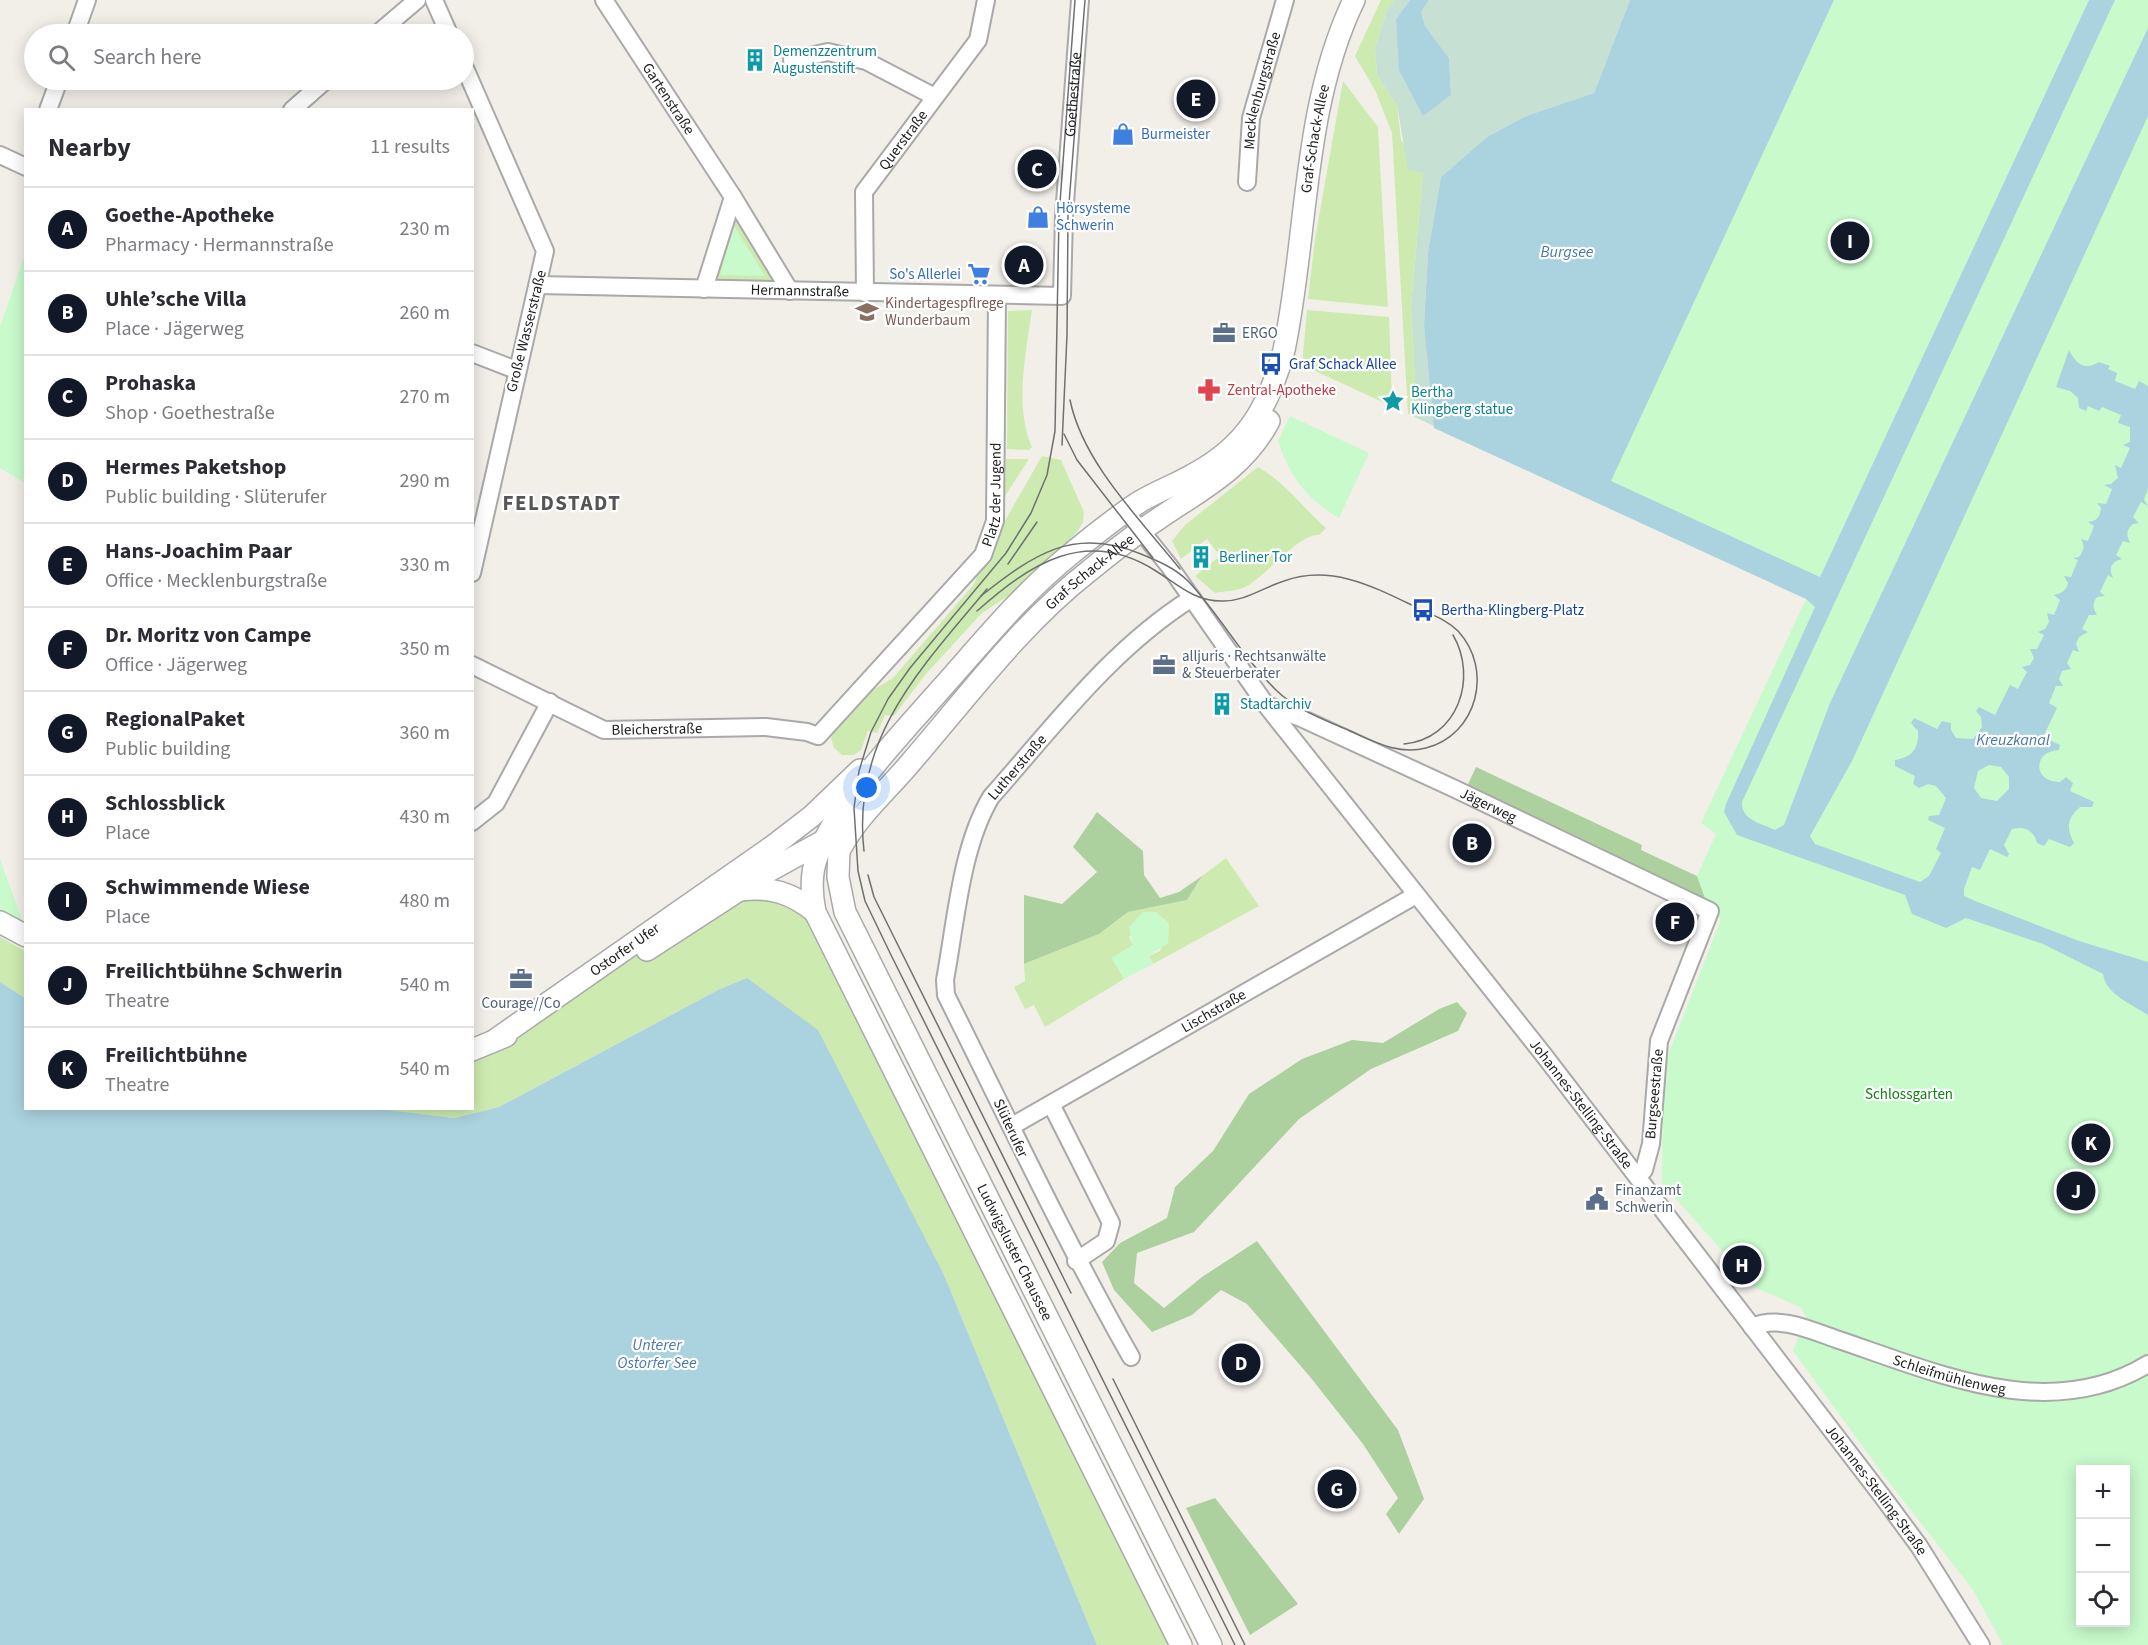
<!DOCTYPE html>
<meta charset="utf-8">
<style>
body{margin:0;font-family:"Source Sans 3",sans-serif;background:#f7f7f7;color:#2b2b33}
.controls{position:absolute;right:18px;bottom:18px;display:grid;overflow:hidden;border-radius:0px;box-shadow:0 3px 15px #0003}
.controls button{width:54px;height:54px;display:grid;place-items:center;padding:0;border:0;border-bottom:2px solid #e1e1e2;background:#fff;color:#2b2b33;font:30px sans-serif}
.you{position:absolute;left:867px;top:788px;width:21px;height:21px;margin:-15px;border:4px solid #fff;border-radius:50%;background:#1a73e8;box-shadow:0 0 0 9px #1a73e833}
.badge{display:grid;place-items:center;width:39px;height:39px;border-radius:50%;background:#111827;color:#fff;font-size:20px;font-weight:700}
.pin{position:absolute;translate:-50% -50%;border:3px solid #fff;box-shadow:0 2px 6px #0006}
.list{margin:0;padding:0;list-style:none}
h2{display:flex;justify-content:space-between;align-items:center;height:78px;margin:0;padding:0 24px;font-size:26px}
h2 small{font-size:20px;font-weight:400;color:#7c7c81}
.list li{display:grid;grid-template-columns:39px 1fr auto;gap:18px;align-items:center;box-sizing:border-box;height:84px;padding:0 24px;border-top:2px solid #e1e1e2}
.list b{display:block;font-size:22px;white-space:nowrap}
.list p{margin:0;font-size:20px;white-space:nowrap;color:#7c7c81}
.list em{font-size:20px;font-style:normal;color:#7c7c81}
.icon{flex:none;width:33px;height:33px;fill:none;stroke:currentColor;stroke-width:2;stroke-linecap:round;stroke-linejoin:round}
.map{position:relative;flex:none;width:2148px;height:1645px;overflow:hidden}
.search{position:absolute;background:#fff;box-shadow:0 3px 15px #0003;left:24px;top:24px;width:450px;height:66px;display:flex;align-items:center;gap:15px;box-sizing:border-box;padding:0 21px;border-radius:33px;color:#7c7c81;font-size:22px}
.panel{position:absolute;background:#fff;box-shadow:0 3px 15px #0003;left:24px;top:108px;width:450px;height:1002px;border-radius:0px}
.map>svg:first-child{display:block}
.grass{fill:#cdebb0}
.forest{fill:#add19e}
.wetland{fill:#c6e0d4}
.park{fill:#c8facc;fill-rule:evenodd}
.water{fill:#aad3df;fill-rule:evenodd}
.lines{fill:none;stroke-linecap:round;stroke-linejoin:round}
.minor-casing{stroke:#a9a9a9;stroke-width:20}
.tertiary-casing{stroke:#a9a9a9;stroke-width:24}
.minor{stroke:#fff;stroke-width:16}
.tertiary{stroke:#fff;stroke-width:21}
.tram{stroke:#707070;stroke-width:1.5}
.labels{text-anchor:middle;stroke-width:4.5;stroke-linejoin:round;paint-order:stroke}
.culture-label{font-size:15px;fill:#0d838f;stroke:#fff;text-anchor:start}
.street-label{font-size:15px;fill:#222;stroke:#fff}
.shop-label{font-size:15px;fill:#366cbe;stroke:#fff;text-anchor:start}
.education-label{font-size:15px;fill:#785e54;stroke:#fff;text-anchor:start}
.service-label{font-size:15px;fill:#4e5e75;stroke:#fff;text-anchor:start}
.transit-label{font-size:15px;fill:#164399;stroke:#fff;text-anchor:start}
.health-label{font-size:15px;fill:#be3a42;stroke:#fff;text-anchor:start}
.park-label{font-size:15px;fill:#0c8416;stroke:#fff}
.water-label{font-size:16px;font-style:italic;fill:#4a7aab;stroke:#fff}
.district-label{font-size:21px;font-weight:bold;letter-spacing:1.5px;fill:#555;stroke:#fff}
</style>
<div class="map">
<svg width="2148" height="1645" viewBox="0 0 2148 1645">
<rect width="100%" height="100%" fill="#f2efe9"/>
<g class="grass">
<path d="M1381,0H1395L1387,10L1375,48L1377,75L1397,105L1401,140L1423,173L1411,306L1417,418L1408,414L1392,133L1375,90L1355,56Z"/>
<path d="M1343,81L1378,127L1388,307L1308,299L1315,239Z"/>
<path d="M733,197L790,291L704,289Z"/>
<path d="M1032,310C1026,352 1014,407 1032,447L1029,450L1007,449L1008,311Z"/>
<path d="M1307,310L1389,317L1392,401L1389,405L1302,365Z"/>
<path d="M1042,456L1061,460L1084,512L1083,522L1077,532L1053,558L1012,593L981,614L925,675L894,716L885,715L877,733L868,731L861,750L854,755H842L834,748L831,738L836,725L871,691L893,678L974,584L979,570L996,549L1002,526Z"/>
<path d="M1006,459H1029L1005,496Z"/>
<path d="M1258,467C1285,482 1303,508 1326,528L1319,535C1299,533 1266,576 1247,586C1238,591 1225,591 1215,593L1195,576L1220,556L1207,539L1181,559L1172,541L1185,525Z"/>
<path d="M1226,858L1259,906L1153,964L1149,956L1160,951L1169,924L1156,912L1129,937L1133,945L1112,958L1124,979L1045,1027L1034,1005L1025,1009L1014,987L1025,981L1024,964L1099,934L1128,912L1187,900L1202,876Z"/>
<path d="M737,890L815,912L1181,1645H1097L944,1275L718,990L499,1107L454,1118L371,1109L472,1108L473,1050L524,1030Z"/>
<path d="M0,937L25,951V998L0,982Z"/>
</g>
<g class="forest">
<path d="M1476,767L1642,845L1641,850L1697,876L1710,911L1464,793Z"/>
<path d="M1097,812L1143,851L1144,875L1160,898L1179,892L1202,876L1187,900L1128,912L1099,934L1024,964V895L1062,904L1097,872L1073,847Z"/>
<path d="M1457,1002L1467,1013L1458,1031L1371,1069L1299,1119L1194,1232L1137,1253L1134,1283L1164,1308L1202,1277L1257,1241L1398,1430L1424,1499L1399,1534L1386,1514L1398,1498L1363,1444L1311,1378L1247,1304L1221,1290L1192,1315L1152,1332L1114,1290L1102,1262L1120,1243L1167,1218L1175,1187L1213,1151L1249,1094L1302,1059L1352,1040L1383,1043L1439,1009Z"/>
<path d="M1215,1498L1298,1604L1250,1635L1186,1508Z"/>
</g>
<path class="wetland" d="M1395,0H1410L1396,19L1423,115L1451,95L1449,58L1425,26L1421,12L1429,0H1630L1594,93L1526,116L1487,137L1441,177L1428,252L1424,326L1434,426L1417,418L1411,306L1423,173L1408,170L1397,105L1377,75L1375,48L1387,10Z"/>
<g class="park">
<path d="M1834,0H2089L1820,577L1610,481Z"/>
<path d="M2115,0H2148V1645H2003L1973,1590L1885,1477L1793,1351L1806,1316L1800,1307L1754,1287L1662,1183L1663,1068L1721,919L1710,911L1697,876L1716,834L1701,823L1806,599L1828,614ZM2080,1470H2126V1622H2080Z"/>
<path d="M734,226L765,276L720,275Z"/>
<path d="M25,254V483L0,468V327Z"/>
<path d="M1290,416L1369,453L1339,518C1306,499 1290,476 1278,441Z"/>
<path d="M0,859L25,928L0,921Z"/>
<path d="M1143,912H1156L1169,924L1168,943L1149,956L1153,964L1124,979L1112,958L1133,945L1129,927Z"/>
</g>
<g class="water">
<path d="M1410,0H1429L1421,12L1425,26L1449,58L1451,95L1423,116L1399,70L1396,19Z"/>
<path d="M1630,0H1834L1611,481L1820,577L2089,0H2115L1742,802C1741,820 1760,823 1775,830L1784,825L1830,703L2148,28V116L1852,761L1810,836L1815,844L1920,882L1929,876L1941,853L1936,849L1945,828L1928,820L1929,816L1939,815L1946,798L1936,786L1928,784L1919,788L1913,784L1915,776L1895,766V760C1912,757 1919,749 1918,731L1911,723L1914,718L1937,729L1942,721L1951,723V730L1956,738L1973,739L1982,727L1981,717L1976,711L1979,707L1995,715L2010,685L2018,689L2027,672L2022,667L2030,665L2034,658L2030,649H2037L2044,635L2038,632L2045,629L2049,622L2047,613L2054,615L2060,600L2054,595C2062,593 2066,591 2068,583L2064,576L2071,577L2078,560L2073,558L2079,557C2084,550 2085,546 2081,539L2088,541L2094,526L2088,522C2097,521 2100,517 2101,508L2097,503L2106,504L2112,489L2104,485L2111,484L2118,478L2115,465L2121,468L2130,448L2123,445L2130,442V427L2118,423L2121,415L2102,407L2099,411L2088,406L2086,411L2079,408L2078,398L2070,391L2056,387L2069,350C2076,364 2085,371 2099,362L2110,366L2108,369L2117,373L2115,381L2135,389L2139,381L2148,386V488L2144,500L2148,506L2141,502L2133,517L2139,523L2133,524C2126,530 2126,534 2130,543L2123,541L2116,555L2122,559C2112,561 2108,568 2113,578L2108,575L2100,592L2105,596L2097,597C2092,604 2093,608 2097,615H2089L2082,629L2088,632L2079,637L2076,644L2079,652L2073,650L2067,663L2071,669L2062,671L2059,679L2063,686H2056L2049,703L2057,708L2043,737L2060,745L2059,750C2032,751 2033,783 2060,782L2066,777L2073,783L2070,791L2094,802L2092,807H2080C2067,818 2066,828 2074,843L2070,847L2049,839L2044,846L2037,843C2034,830 2024,826 2012,829L2004,845L2009,854L2007,857L1990,849L1980,870L1972,867L1964,889V896L1975,901L2079,941L2148,962V1015C2132,1004 2106,995 2103,974L2043,944L1966,918L1946,928L1912,914L1905,895L1737,835L1724,812L1726,804L1815,607L1806,599L1434,428L1424,326L1428,252L1441,177L1487,137L1526,116L1594,93ZM1989,765L2001,767L2009,777V789L1997,801L1981,798L1974,788L1978,771Z"/>
<path d="M747,978L818,1030L944,1275L1097,1645H0V982L25,998L26,1108H371L454,1118L499,1107L718,990Z"/>
</g>
<g class="lines">
<g class="minor-casing">
<g id="minor">
<path d="M434,0L449,34"/>
<path id="s1" d="M604,0L733,197L790,291"/>
<path d="M75,34L87,0"/>
<path d="M377,34L417,0"/>
<path d="M792,60L828,52L866,61L935,97"/>
<path d="M464,66L545,251L472,573"/>
<path d="M48,110L59,80"/>
<path d="M292,110L326,80"/>
<path d="M0,155L26,167"/>
<path id="s2" d="M1247,182L1251,118L1285,0"/>
<path id="s3" d="M538,285L1062,296L1064,216L1080,0"/>
<path d="M704,289L733,197"/>
<path id="s4" d="M865,293L864,192L978,40L986,0"/>
<path d="M472,353L516,370"/>
<path id="s5" d="M1126,512L1170,567L1266,705L1543,1054L1882,1496L1919,1546L1981,1645"/>
<path id="s6" d="M472,665L604,730L766,727L807,732L818,736L983,555L995,521L997,296"/>
<path id="s7" d="M1266,705L1301,718L1453,788L1710,911L1659,1041L1651,1144L1644,1170L1638,1176"/>
<path d="M472,822L496,803L550,702"/>
<path d="M1051,1104L1111,1223L1106,1241L1076,1261"/>
<path id="s8" d="M1012,1126L1416,895"/>
<path id="s9" d="M1752,1327C1779,1315 1810,1330 1836,1339C1935,1372 2048,1425 2148,1364"/>
<path id="s10" d="M1131,1357C1064,1239 1007,1117 946,995L945,980C956,921 961,847 991,797C1053,727 1112,648 1192,598"/>
</g>
</g>
<g class="tertiary-casing">
<g id="tertiary">
<path id="s11" d="M840,821L838,877L845,912L1211,1645"/>
<path id="s12" d="M840,849C859,814 887,791 912,761C968,696 1021,624 1089,571C1111,553 1134,535 1158,519C1200,490 1244,469 1269,421"/>
<path d="M740,890C770,886 792,893 815,912"/>
<path d="M0,922L26,936"/>
<path d="M647,950L767,872L827,839"/>
<path id="s13" d="M495,1040L773,846L812,816L860,770"/>
<path d="M472,1050L506,1036"/>
<path id="s14" d="M1181,1645L815,912C811,892 810,873 818,854C844,793 896,740 940,690C982,643 1022,593 1072,553C1094,535 1117,516 1141,501C1158,491 1177,484 1194,474C1247,446 1269,406 1284,350C1308,235 1302,108 1354,0"/>
</g>
</g>
<use href="#minor" class="minor"/>
<use href="#tertiary" class="tertiary"/>
<g class="tram">
<path d="M1075,0L1059,216L1055,431L1047,475L1031,513L1006,553L910,668L888,699L871,732L859,771L854,808L858,871L865,901L891,955L1235,1645"/>
<path d="M1070,400C1083,463 1140,519 1180,569"/>
<path d="M1064,434L1077,460L1153,558"/>
<path d="M1062,445L1067,335L1068,216L1085,0"/>
<path d="M1008,564L1037,522"/>
<path d="M977,611C1030,564 1086,526 1156,571C1177,584 1194,601 1221,601C1244,602 1262,588 1284,581C1333,563 1378,589 1422,610C1435,616 1448,621 1458,631C1494,670 1477,735 1426,748C1398,755 1375,742 1350,731C1325,720 1296,710 1276,690C1243,658 1220,615 1188,581C1175,568 1158,561 1141,554C1073,526 1033,555 981,596"/>
<path d="M1404,744C1458,739 1478,678 1453,635"/>
<path d="M864,851C851,739 921,668 987,589"/>
<path d="M868,875L874,897L1071,1293"/>
<path d="M1113,1379L1245,1645"/>
</g>
</g>
<defs>
<g id="building-bare" transform="scale(1.8)"><path d="M-4-6H4V6H1V3H-1V6H-4ZM-2.5-4.3h1.7v1.8h-1.7ZM.8-4.3h1.7v1.8H.8ZM-2.5-1h1.7V.8h-1.7ZM.8-1h1.7V.8H.8Z" fill="#0f9aa8" stroke="#fff" stroke-width="2.5" paint-order="stroke"/></g>
<g id="shop-bare" transform="scale(1.8)"><path d="M-5-2.5h2.3a2.7 3.5 0 0 1 5.4 0H5L5.5 6h-11ZM-1.5-2.5h3a1.5 2.3 0 0 0-3 0Z" fill="#3f7fe0" stroke="#fff" stroke-width="2.5" paint-order="stroke"/></g>
<g id="supermarket-bare" transform="scale(1.8)"><path d="M-6-5.5h2.5l.6 2H6L4.5 2H-2.5L-4.4-4H-6ZM-1.5 3.2a1.3 1.3 0 1 0 .1 0ZM3 3.2a1.3 1.3 0 1 0 .1 0Z" fill="#3f7fe0" stroke="#fff" stroke-width="2.5" paint-order="stroke"/></g>
<g id="school-bare" transform="scale(1.8)"><path d="M0-5L7-2L0 1L-7-2ZM-4 1L0 2.5L4 1V4Q0 6-4 4Z" fill="#8d6e63" stroke="#fff" stroke-width="2.5" paint-order="stroke"/></g>
<g id="office-bare" transform="scale(1.8)"><path d="M-6-3h4V-5.5h4V-3h4V5H-6ZM-1-4.5V-3h2v-1.5ZM-6 0V1H6V0Z" fill="#5c6f8a" stroke="#fff" stroke-width="2.5" paint-order="stroke"/></g>
<g id="bus-bare" transform="scale(1.8)"><path d="M-5-6H5V4H4V6H2V4H-2V6H-4V4H-5ZM-3.5-4V0h7V-4ZM-3.5 1.2v1.5H-2V1.2ZM2 1.2v1.5H3.5V1.2Z" fill="#1a4fb4" stroke="#fff" stroke-width="2.5" paint-order="stroke"/></g>
<g id="pharmacy-bare" transform="scale(1.8)"><path d="M-2-6h4v4h4v4h-4v4h-4v-4h-4v-4h4Z" fill="#e0444e" stroke="#fff" stroke-width="2.5" paint-order="stroke"/></g>
<g id="sight-bare" transform="scale(1.8)"><path d="M0-6L1.8-2.2L6-1.7L2.9 1.2L3.7 5.4L0 3.3L-3.7 5.4L-2.9 1.2L-6-1.7L-1.8-2.2Z" fill="#0f9aa8" stroke="#fff" stroke-width="2.5" paint-order="stroke"/></g>
<g id="civic-bare" transform="scale(1.8)"><path d="M-.6-6.5H3V-4.5H.6V-3L4-1V1h2V6H-6V1h2V-1L-.6-3ZM-1.2 2.5V6h2.4V2.5Z" fill="#5c6f8a" stroke="#fff" stroke-width="2.5" paint-order="stroke"/></g>
</defs>
<g fill-rule="evenodd">
<use href="#building-bare" x="755" y="60"/>
<use href="#shop-bare" x="1123" y="134"/>
<use href="#shop-bare" x="1038" y="217"/>
<use href="#supermarket-bare" x="979" y="274"/>
<use href="#school-bare" x="867" y="312"/>
<use href="#office-bare" x="1224" y="333"/>
<use href="#bus-bare" x="1271" y="364"/>
<use href="#pharmacy-bare" x="1209" y="390"/>
<use href="#sight-bare" x="1393" y="401"/>
<use href="#building-bare" x="1201" y="557"/>
<use href="#bus-bare" x="1423" y="610"/>
<use href="#office-bare" x="1164" y="665"/>
<use href="#building-bare" x="1222" y="704"/>
<use href="#office-bare" x="521" y="979"/>
<use href="#civic-bare" x="1597" y="1199"/>
</g>
<g class="labels">
<g class="culture-label">
<text x="773" y="56">Demenzzentrum<tspan x="773" dy="17">Augustenstift</tspan></text>
<text x="1411" y="397">Bertha<tspan x="1411" dy="17">Klingberg statue</tspan></text>
<text x="1219" y="562">Berliner Tor</text>
<text x="1240" y="709">Stadtarchiv</text>
</g>
<g class="street-label">
<text dy="5" stroke="none"><textPath href="#s2" startOffset="93">Mecklenburgstraße</textPath></text>
<text dy="5" stroke="none"><textPath href="#s3" startOffset="726">Goethestraße</textPath></text>
<text dy="5" stroke="none"><textPath href="#s1" startOffset="118">Gartenstraße</textPath></text>
<text dy="5" stroke="none"><textPath href="#s14" startOffset="1792">Graf-Schack-Allee</textPath></text>
<text dy="5" stroke="none"><textPath href="#s4" startOffset="166">Querstraße</textPath></text>
<text dy="5" stroke="none"><textPath href="#s3" startOffset="262">Hermannstraße</textPath></text>
<text transform="translate(526 331) rotate(-76)" y="5">Große Wasserstraße</text>
<text dy="5" stroke="none"><textPath href="#s6" startOffset="669">Platz der Jugend</textPath></text>
<text dy="5" stroke="none"><textPath href="#s12" startOffset="374">Graf-Schack-Allee</textPath></text>
<text dy="5" stroke="none"><textPath href="#s6" startOffset="200">Bleicherstraße</textPath></text>
<text dy="5" stroke="none"><textPath href="#s10" startOffset="651">Lutherstraße</textPath></text>
<text dy="5" stroke="none"><textPath href="#s7" startOffset="244">Jägerweg</textPath></text>
<text dy="5" stroke="none"><textPath href="#s13" startOffset="158">Ostorfer Ufer</textPath></text>
<text dy="5" stroke="none"><textPath href="#s8" startOffset="232">Lischstraße</textPath></text>
<text transform="translate(1654 1094) rotate(-85)" y="5">Burgseestraße</text>
<text dy="5" stroke="none"><textPath href="#s5" startOffset="747">Johannes-Stelling-Straße</textPath></text>
<text transform="translate(1011 1128) rotate(65)" y="5">Slüterufer</text>
<text dy="5" stroke="none"><textPath href="#s11" startOffset="472">Ludwigsluster Chaussee</textPath></text>
<text dy="5" stroke="none"><textPath href="#s9" startOffset="206">Schleifmühlenweg</textPath></text>
<text dy="5" stroke="none"><textPath href="#s5" startOffset="1233">Johannes-Stelling-Straße</textPath></text>
</g>
<g class="shop-label">
<text x="1141" y="139">Burmeister</text>
<text x="1056" y="213">Hörsysteme<tspan x="1056" dy="17">Schwerin</tspan></text>
<text x="961" y="279" text-anchor="end">So's Allerlei</text>
</g>
<g class="education-label">
<text x="885" y="308">Kindertagespflrege<tspan x="885" dy="17">Wunderbaum</tspan></text>
</g>
<g class="service-label">
<text x="1242" y="338">ERGO</text>
<text x="1182" y="661">alljuris · Rechtsanwälte<tspan x="1182" dy="17">&amp; Steuerberater</tspan></text>
<text x="521" y="1008" text-anchor="middle">Courage//Co</text>
<text x="1615" y="1195">Finanzamt<tspan x="1615" dy="17">Schwerin</tspan></text>
</g>
<g class="transit-label">
<text x="1289" y="369">Graf Schack Allee</text>
<text x="1441" y="615">Bertha-Klingberg-Platz</text>
</g>
<g class="health-label">
<text x="1227" y="395">Zentral-Apotheke</text>
</g>
<g class="park-label">
<text x="1909" y="1099">Schlossgarten</text>
</g>
<g class="water-label">
<text x="1567" y="257">Burgsee</text>
<text x="2013" y="745">Kreuzkanal</text>
<text x="657" y="1350">Unterer<tspan x="657" dy="18">Ostorfer See</tspan></text>
</g>
<g class="district-label">
<text x="562" y="510">FELDSTADT</text>
</g>
</g>
</svg>
<div class="controls">
<button>+</button>
<button>−</button>
<button><svg class="icon" aria-label="locate" viewBox="0 0 24 24"><circle cx="12" cy="12" r="6"/><path d="M12 2v4M12 18v4M2 12h4M18 12h4"/></svg></button>
</div>
<div class="you"></div>
<div class="pin badge" style="left:1024px;top:265px">A</div>
<div class="pin badge" style="left:1472px;top:843px">B</div>
<div class="pin badge" style="left:1037px;top:169px">C</div>
<div class="pin badge" style="left:1241px;top:1363px">D</div>
<div class="pin badge" style="left:1196px;top:99px">E</div>
<div class="pin badge" style="left:1675px;top:922px">F</div>
<div class="pin badge" style="left:1337px;top:1489px">G</div>
<div class="pin badge" style="left:1742px;top:1265px">H</div>
<div class="pin badge" style="left:1850px;top:241px">I</div>
<div class="pin badge" style="left:2076px;top:1191px">J</div>
<div class="pin badge" style="left:2091px;top:1143px">K</div>
<div class="search"><svg class="icon" aria-label="search" viewBox="0 0 24 24"><circle cx="10" cy="10" r="6"/><path d="M15 15l6 6"/></svg>Search here</div>
<section class="panel">
<h2>Nearby<small>11 results</small></h2>
<ul class="list">
<li><span class="badge">A</span><div><b>Goethe-Apotheke</b><p>Pharmacy · Hermannstraße</p></div><em>230 m</em></li>
<li><span class="badge">B</span><div><b>Uhle’sche Villa</b><p>Place · Jägerweg</p></div><em>260 m</em></li>
<li><span class="badge">C</span><div><b>Prohaska</b><p>Shop · Goethestraße</p></div><em>270 m</em></li>
<li><span class="badge">D</span><div><b>Hermes Paketshop</b><p>Public building · Slüterufer</p></div><em>290 m</em></li>
<li><span class="badge">E</span><div><b>Hans-Joachim Paar</b><p>Office · Mecklenburgstraße</p></div><em>330 m</em></li>
<li><span class="badge">F</span><div><b>Dr. Moritz von Campe</b><p>Office · Jägerweg</p></div><em>350 m</em></li>
<li><span class="badge">G</span><div><b>RegionalPaket</b><p>Public building</p></div><em>360 m</em></li>
<li><span class="badge">H</span><div><b>Schlossblick</b><p>Place</p></div><em>430 m</em></li>
<li><span class="badge">I</span><div><b>Schwimmende Wiese</b><p>Place</p></div><em>480 m</em></li>
<li><span class="badge">J</span><div><b>Freilichtbühne Schwerin</b><p>Theatre</p></div><em>540 m</em></li>
<li><span class="badge">K</span><div><b>Freilichtbühne</b><p>Theatre</p></div><em>540 m</em></li>
</ul>
</section>
</div>
